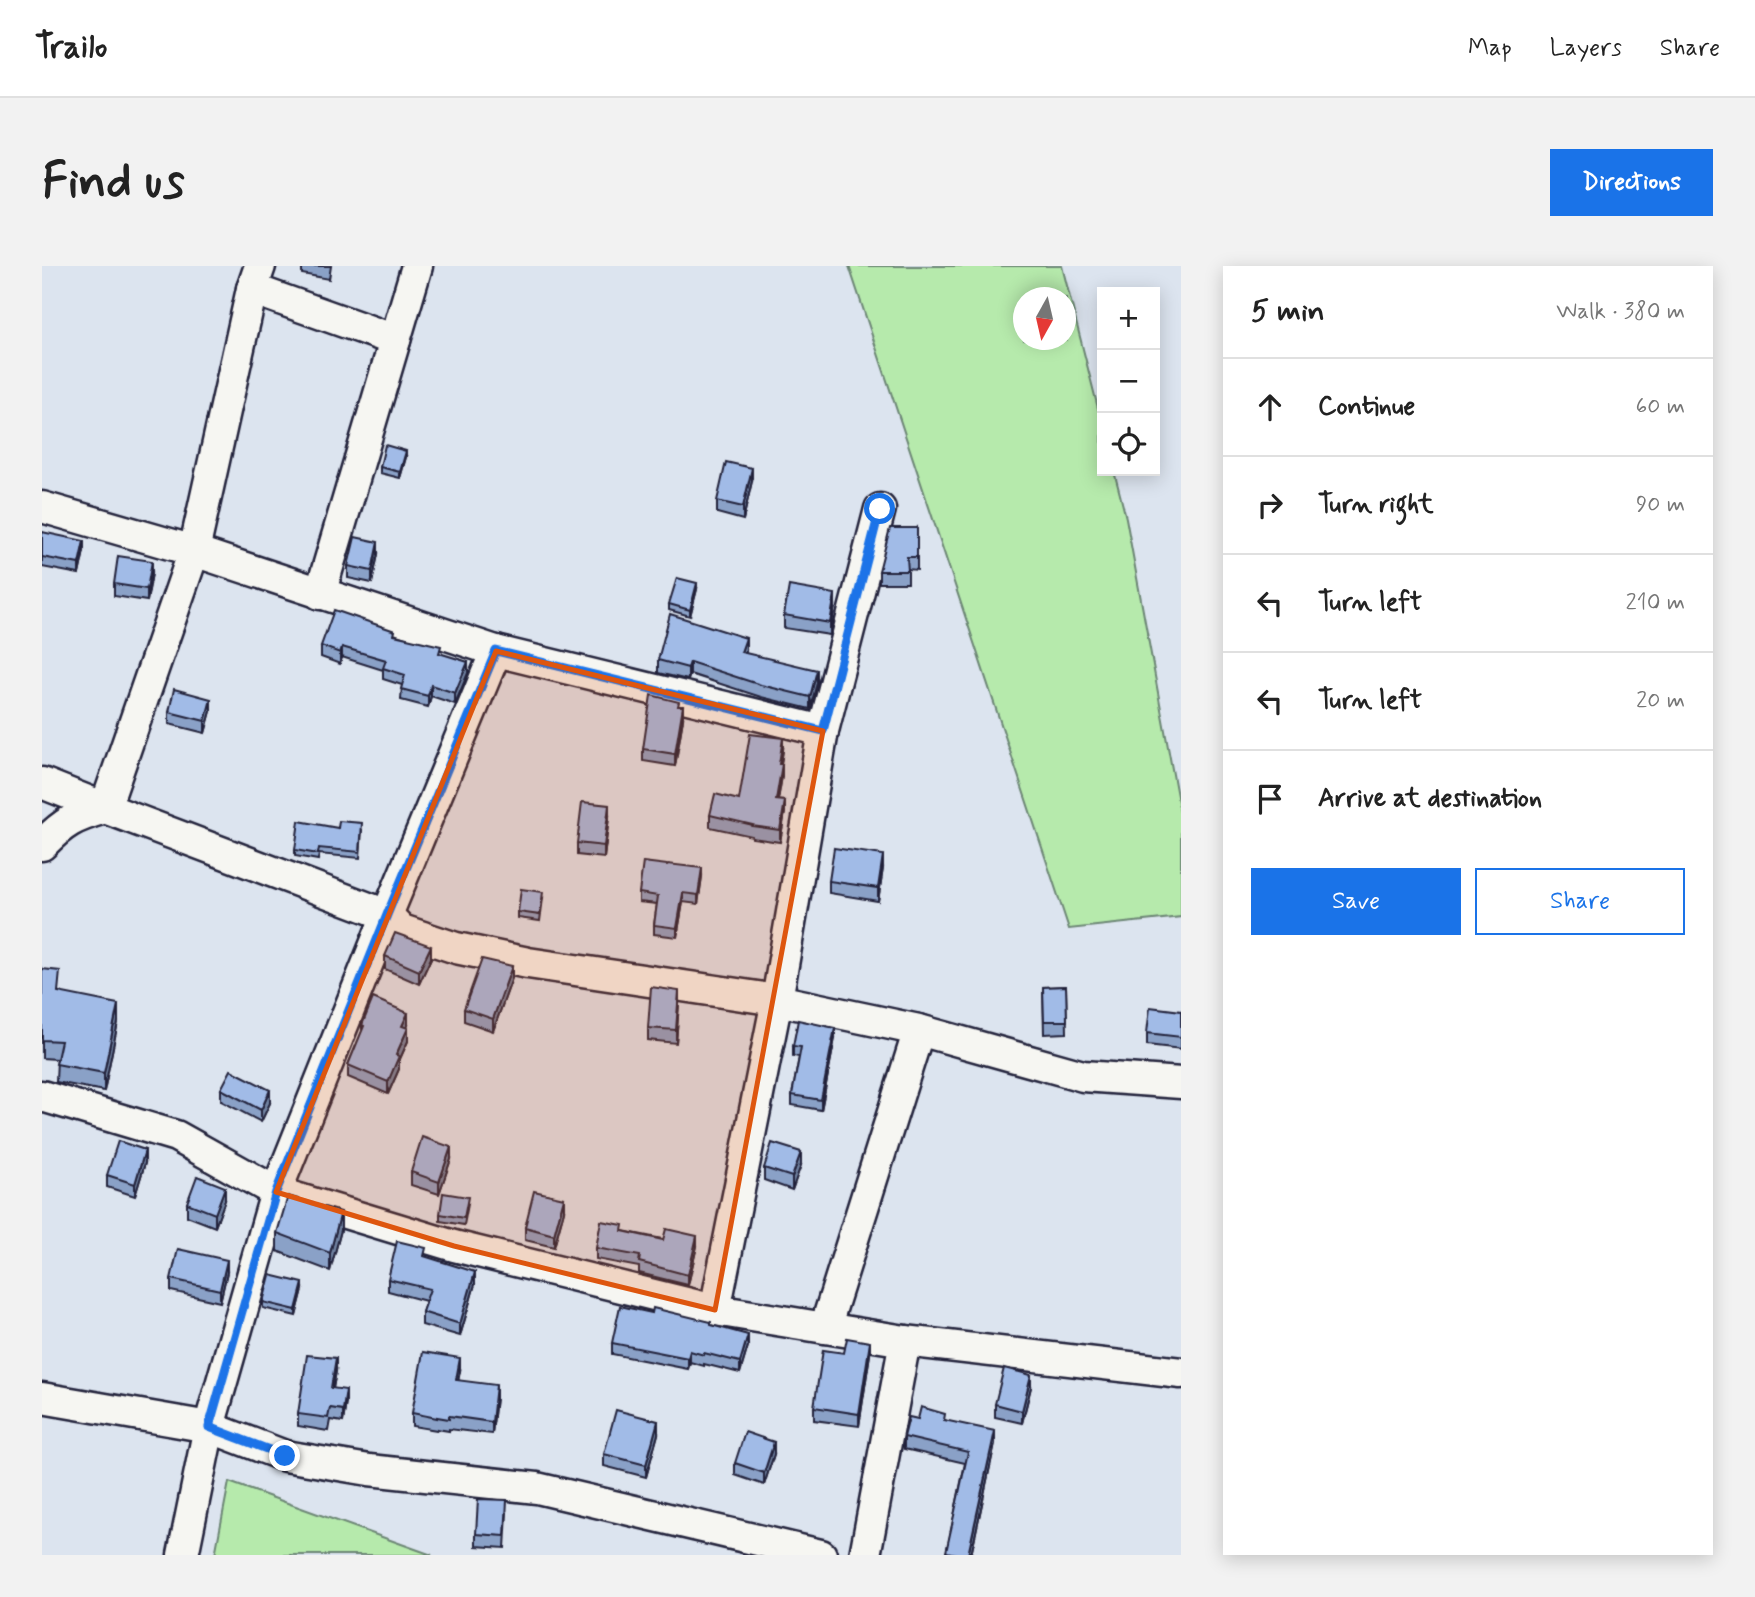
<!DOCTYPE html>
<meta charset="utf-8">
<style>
body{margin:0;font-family:Mynerve,sans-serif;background:#f2f2f2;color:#222}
.controls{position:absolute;right:21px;top:21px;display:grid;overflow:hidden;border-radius:0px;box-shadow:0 4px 18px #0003}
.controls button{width:63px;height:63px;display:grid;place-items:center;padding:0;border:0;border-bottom:2px solid #e0e0e0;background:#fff;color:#222;font:35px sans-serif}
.compass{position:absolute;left:971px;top:21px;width:63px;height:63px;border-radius:50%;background:#fff;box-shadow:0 4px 18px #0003;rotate:188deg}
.stop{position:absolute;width:21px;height:21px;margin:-16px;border:5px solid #1a73e8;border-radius:50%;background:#fff}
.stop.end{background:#1a73e8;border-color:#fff;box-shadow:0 2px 7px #0008}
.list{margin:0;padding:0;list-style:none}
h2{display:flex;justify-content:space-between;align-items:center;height:91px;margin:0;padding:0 28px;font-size:30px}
h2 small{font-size:23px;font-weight:400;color:#767676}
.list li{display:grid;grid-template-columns:46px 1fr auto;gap:21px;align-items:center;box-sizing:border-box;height:98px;padding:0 28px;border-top:2px solid #e0e0e0}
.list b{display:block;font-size:26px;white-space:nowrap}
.list em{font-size:23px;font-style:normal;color:#767676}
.actions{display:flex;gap:14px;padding:21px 28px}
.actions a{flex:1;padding:16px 0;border:2px solid #1a73e8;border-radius:0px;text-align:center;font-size:24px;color:#1a73e8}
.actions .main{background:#1a73e8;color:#fff}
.icon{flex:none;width:38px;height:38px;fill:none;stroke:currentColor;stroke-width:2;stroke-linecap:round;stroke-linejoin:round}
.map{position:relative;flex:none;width:1139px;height:1289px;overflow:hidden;border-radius:0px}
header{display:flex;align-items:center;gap:42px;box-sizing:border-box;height:98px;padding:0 35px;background:#fff;border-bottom:2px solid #e0e0e0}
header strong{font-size:33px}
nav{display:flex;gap:38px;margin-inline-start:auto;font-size:24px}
.intro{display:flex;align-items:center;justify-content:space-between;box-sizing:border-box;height:168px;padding:0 42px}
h1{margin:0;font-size:49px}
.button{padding:18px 32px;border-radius:0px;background:#1a73e8;color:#fff;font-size:24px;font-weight:700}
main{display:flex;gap:42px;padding:0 42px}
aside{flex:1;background:#fff;border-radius:0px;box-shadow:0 4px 18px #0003}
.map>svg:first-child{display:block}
.green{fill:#b6eaac;stroke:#6c8674;stroke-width:2;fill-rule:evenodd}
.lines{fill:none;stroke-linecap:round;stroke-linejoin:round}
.minor-casing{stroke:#22223b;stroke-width:35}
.minor{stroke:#f6f6f2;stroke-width:30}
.wall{fill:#8aa1c7;stroke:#22223b;stroke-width:2}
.shaded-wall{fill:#7183a2;stroke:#22223b;stroke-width:2}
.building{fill:#a1bbe7;stroke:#22223b;stroke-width:2}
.route{stroke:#1a73e8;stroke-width:9}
.marked{fill:#de560e;fill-opacity:0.2;stroke:#de560e;stroke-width:5;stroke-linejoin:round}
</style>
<header>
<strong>Trailo</strong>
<nav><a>Map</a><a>Layers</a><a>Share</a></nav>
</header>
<div class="intro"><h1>Find us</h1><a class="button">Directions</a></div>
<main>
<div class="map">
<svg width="1139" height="1289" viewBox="0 0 1139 1289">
<rect width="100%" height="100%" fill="#dce4ef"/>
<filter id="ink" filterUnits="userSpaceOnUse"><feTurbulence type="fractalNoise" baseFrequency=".0143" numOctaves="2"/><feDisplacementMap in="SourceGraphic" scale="14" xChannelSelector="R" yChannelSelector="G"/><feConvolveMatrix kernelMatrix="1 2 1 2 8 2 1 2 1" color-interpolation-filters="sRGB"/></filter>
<g filter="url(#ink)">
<g class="green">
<path d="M807,0H1020L1060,158V205H1072L1084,252L1139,552V651L1027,663ZM982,32H1024V74H982Z"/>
<path d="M187,1216L390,1289H173Z"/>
</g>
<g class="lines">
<g class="minor-casing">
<g id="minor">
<path d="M210,23L353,74"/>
<path d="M0,241L152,285L454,385L781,465"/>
<path d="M278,328L375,0"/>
<path d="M0,517L63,542L345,649L360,664L414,682L486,697L735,734L877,764L1041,810L1139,817"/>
<path d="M0,579C22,556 32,551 63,542L152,285L210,23L218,0"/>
<path d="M0,830L134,870L234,926L412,980L673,1044L863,1075L1139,1107"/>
<path d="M673,1044L735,734L781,465L838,243"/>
<path d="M783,1062L877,764"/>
<path d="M0,1132L167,1161L243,1190L327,1204L495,1222L779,1289"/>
<path d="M141,1289L167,1161L234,926L345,649L454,385"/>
<path d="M823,1289L863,1075"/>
</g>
</g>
<use href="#minor" class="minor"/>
</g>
<g class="wall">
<path d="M260,0H289L287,13L260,8Z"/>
<path d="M364,191L358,212L338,207V201Z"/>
<path d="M710,215L701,254L675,247V235Z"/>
<path d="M875,262V304L866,303V317H837V305Z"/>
<path d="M0,266L42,285L37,308L0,301Z"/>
<path d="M336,288L330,317L306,312V300Z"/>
<path d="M110,307L105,335L72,330V318Z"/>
<path d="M655,323L648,350L627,344V338Z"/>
<path d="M793,340L788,369L742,362V349Z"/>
<path d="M353,369L399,388L426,407L413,438L389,430L386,441L359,434L360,419L341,413V404L300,391L298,398L279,391V380Z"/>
<path d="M704,384L703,387L775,417L768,443L719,431L648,408L646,414L616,407V394Z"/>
<path d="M169,445L163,467L127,458V446Z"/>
<path d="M641,453L633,500L601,495V483Z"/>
<path d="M741,484L739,498L740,510L736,534L743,546L738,576L710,572V570L668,561V549L697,534Z"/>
<path d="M567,551L562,592L535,589V577Z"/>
<path d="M296,562L320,564L318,592L277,588L276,594L253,590V584Z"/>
<path d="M841,602L836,635L787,627V615Z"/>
<path d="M660,610L656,638L641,636L635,671L612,668V659L615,638L597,636V627Z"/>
<path d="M501,632L498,655L476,652V646Z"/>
<path d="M343,690L389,692L377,718L343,703Z"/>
<path d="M0,703L17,726L76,756L62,825L14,816L15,793L0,792Z"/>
<path d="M470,712L451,765L422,755V743Z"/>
<path d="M1024,720L1025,767L1002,768L1001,721Z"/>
<path d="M637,737L634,777L606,774V762Z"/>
<path d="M1139,745V783L1105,779V767Z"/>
<path d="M320,759H366L365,762L366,775L357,795V803L346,828L306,811V799L320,766Z"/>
<path d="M793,772L779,844L750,839V829L757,791L751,790V780Z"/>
<path d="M179,823L228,837L219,856L179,835Z"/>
<path d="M409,893L397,928L369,919V906Z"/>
<path d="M103,897L93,930L65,921V909Z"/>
<path d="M759,899L750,924L722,914V902Z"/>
<path d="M183,934L173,961L145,950V937Z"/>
<path d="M426,938L422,959L398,955V948Z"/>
<path d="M522,945L512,981L483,974V961Z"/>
<path d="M299,964L288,1005L235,985V967Z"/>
<path d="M581,965L655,980L646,1019L597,1007V1001L554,993V982Z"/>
<path d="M384,991L433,1018L418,1070L380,1059V1046L384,1035L346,1025V1013Z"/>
<path d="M185,1006L178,1036L129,1025V1013Z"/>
<path d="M261,1023L254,1050L221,1042V1036Z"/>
<path d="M610,1047L669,1059L706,1080L698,1107L662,1098V1100L648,1096L646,1103L570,1088V1077Z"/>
<path d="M828,1088L817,1160L772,1154V1141Z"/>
<path d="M294,1105L291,1122L304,1136L301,1156L288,1154L286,1165L256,1160V1148Z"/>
<path d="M418,1105L416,1114L454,1131L450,1168L407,1163V1165L395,1163V1164L370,1160V1147Z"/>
<path d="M989,1121L980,1157L953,1151V1138Z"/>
<path d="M876,1153L903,1154L953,1177L929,1289H904L923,1197L862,1183V1171Z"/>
<path d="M616,1168L604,1211L562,1200V1188Z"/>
<path d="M732,1188L722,1219L693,1209V1197Z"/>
<path d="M465,1247L463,1282L434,1280V1268Z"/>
</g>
<g class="shaded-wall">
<path d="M364,185V191L358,212V206Z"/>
<path d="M710,202V215L701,254V241Z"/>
<path d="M42,275V285L37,308V298Z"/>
<path d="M336,276V288L330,317V305Z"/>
<path d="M110,295V307L105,335V323Z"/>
<path d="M655,317V323L648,350V344Z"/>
<path d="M793,328V340L788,369V357Z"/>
<path d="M704,372V384L699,398V386Z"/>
<path d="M300,381V391L298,398V387Z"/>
<path d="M426,396V407L413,438V427Z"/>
<path d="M648,396V408L646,414V402Z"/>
<path d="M775,404V417L768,443V431Z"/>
<path d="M389,419V430L386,441V430Z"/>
<path d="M169,433V445L163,467V455Z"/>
<path d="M641,440V453L633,500V488Z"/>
<path d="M741,472V484L737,509V498Z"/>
<path d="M740,498V510L734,545V534Z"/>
<path d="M743,535V546L738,576V564Z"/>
<path d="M567,539V551L562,592V580Z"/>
<path d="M841,589V602L836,635V622Z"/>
<path d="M660,602V610L656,638V629Z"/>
<path d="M641,627V636L635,671V662Z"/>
<path d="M389,680V692L377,718V705Z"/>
<path d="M470,700V712L451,765V753Z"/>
<path d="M637,725V737L634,777V764Z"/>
<path d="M76,738V756L62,825V807Z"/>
<path d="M366,747V759L360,772V760Z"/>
<path d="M366,762V775L357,795V803L346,828V816L354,789Z"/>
<path d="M793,762V772L779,844V834Z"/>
<path d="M228,824V837L219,856V844Z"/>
<path d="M409,881V893L397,928V916Z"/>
<path d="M103,884V897L93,930V918Z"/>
<path d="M759,886V899L750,924V911Z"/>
<path d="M183,921V934L173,961V948Z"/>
<path d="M522,932V945L512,981V969Z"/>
<path d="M299,946V964L288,1005V987Z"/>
<path d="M655,970V980L646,1019V1009Z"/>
<path d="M185,994V1006L178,1036V1024Z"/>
<path d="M433,1006V1018L418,1070V1058Z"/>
<path d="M261,1017V1023L254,1050V1044Z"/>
<path d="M706,1069V1080L698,1107V1096Z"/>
<path d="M828,1076V1088L817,1160V1148Z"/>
<path d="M648,1085V1096L646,1103V1092Z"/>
<path d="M294,1092V1105L289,1134V1122Z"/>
<path d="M418,1092V1105L414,1126V1114Z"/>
<path d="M989,1109V1121L980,1157V1145Z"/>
<path d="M454,1119V1131L450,1168V1156Z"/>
<path d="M304,1124V1136L301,1156V1144Z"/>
<path d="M616,1155V1168L604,1211V1199Z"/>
<path d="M953,1165V1177L929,1289H926Z"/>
<path d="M732,1176V1188L722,1219V1207Z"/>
</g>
<g class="building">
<path d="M343,179L364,185L358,206L338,201Z"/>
<path d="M684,196L710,202L701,241L675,235Z"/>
<path d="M848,262H875V291H865L866,305H837Z"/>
<path d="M0,266L42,275L37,298L0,291Z"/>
<path d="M313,271L336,276L330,305L306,300Z"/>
<path d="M76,290L110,295L105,323L72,318Z"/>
<path d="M635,312L655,317L648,344L627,338Z"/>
<path d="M747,320L793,328L788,357L742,349Z"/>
<path d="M292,344L353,365L352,369L399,380L397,387L426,396L413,427L389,419L386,430L359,423L363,409L341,402L344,394L300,381L298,387L279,380Z"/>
<path d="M628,348L704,372L699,386L775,404L768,431L719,419L648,396L646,402L616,394Z"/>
<path d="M132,423L169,433L163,455L127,446Z"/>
<path d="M609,429L637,436L636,440H641L633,488L601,483Z"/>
<path d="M708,468L741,472L737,498H740L734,534L743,535L738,564L710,560L711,559L668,549L673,528L697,534Z"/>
<path d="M540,536L567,539L562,580L535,577Z"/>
<path d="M257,555L296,562L297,555L320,557L318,586L277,582L276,588L253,584Z"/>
<path d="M792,582L841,589L836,622L787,615Z"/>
<path d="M601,596L625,599L626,598L660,602L656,629L641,627L635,662L612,659L616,630L597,627Z"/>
<path d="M479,623L501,626L498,649L476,646Z"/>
<path d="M353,667L389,680L377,705L343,690Z"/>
<path d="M440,693L470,700L451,753L422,743Z"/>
<path d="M0,703L18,705L16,726L76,738L62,807L14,798L19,775L0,774Z"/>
<path d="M1024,720L1025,755H1002L1001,721Z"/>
<path d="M609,721L637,725L634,764L606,762Z"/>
<path d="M331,732L366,747L360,760L366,762L354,789L357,790L346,816L306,799L322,760L320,759Z"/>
<path d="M1108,741L1139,745V771L1105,767Z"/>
<path d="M756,754L793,762L779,834L750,829L759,781L751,780Z"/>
<path d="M189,804L228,824L219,844L179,823Z"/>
<path d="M380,871L409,881L397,916L369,906Z"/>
<path d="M76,875L103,884L93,918L65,909Z"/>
<path d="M730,877L759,886L750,911L722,902Z"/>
<path d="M155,910L183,921L173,948L145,937Z"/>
<path d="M492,925L522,932L512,969L483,961Z"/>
<path d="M401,927L426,931L422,952L398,948Z"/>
<path d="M246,930L299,946L288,987L235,967Z"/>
<path d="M559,955L581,959L580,965L621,974L624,963L655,970L646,1009L597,996L598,990L554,982Z"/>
<path d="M355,975L384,982L382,990L433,1006L418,1058L380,1046L388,1023L346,1013Z"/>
<path d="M136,983L185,994L178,1024L129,1013Z"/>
<path d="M228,1009L261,1017L254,1044L221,1036Z"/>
<path d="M578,1040L610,1047L611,1042L669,1056V1059L706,1069L698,1096L662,1087V1089L648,1085L646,1092L570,1077Z"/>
<path d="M805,1072L828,1076L817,1148L772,1141L781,1084L802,1087Z"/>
<path d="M381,1086L418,1092L414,1114L454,1119L450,1156L407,1150V1153L395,1151V1152L370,1147Z"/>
<path d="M265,1089L294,1092L289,1122L304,1124L301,1144L288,1142L286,1152L256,1148Z"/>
<path d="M962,1102L989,1109L980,1145L953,1138Z"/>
<path d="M879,1141L903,1148L902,1154L953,1165L926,1289H919L904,1286L926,1186L862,1171L867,1151L876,1153Z"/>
<path d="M574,1144L616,1155L604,1199L562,1188Z"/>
<path d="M703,1166L732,1176L722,1207L693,1197Z"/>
<path d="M436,1233L465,1234L463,1270L434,1268Z"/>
</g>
</g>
<g class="lines" filter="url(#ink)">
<path class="route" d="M243,1190L167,1161L234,926L345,649L454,385L781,465L838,243"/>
</g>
<path class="marked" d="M454,385L781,465L673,1044L412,980L234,926Z"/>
</svg>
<div class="controls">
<button>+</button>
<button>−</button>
<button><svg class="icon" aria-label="locate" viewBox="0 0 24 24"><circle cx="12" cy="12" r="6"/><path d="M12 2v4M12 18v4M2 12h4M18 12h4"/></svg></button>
</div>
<svg class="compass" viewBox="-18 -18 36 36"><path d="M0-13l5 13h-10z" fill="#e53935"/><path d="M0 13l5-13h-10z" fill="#767676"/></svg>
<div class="stop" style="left:838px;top:243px"></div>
<div class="stop end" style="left:243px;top:1190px"></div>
</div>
<aside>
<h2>5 min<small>Walk · 380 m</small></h2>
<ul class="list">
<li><svg class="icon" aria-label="ahead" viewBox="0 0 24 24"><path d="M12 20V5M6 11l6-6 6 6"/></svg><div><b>Continue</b></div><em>60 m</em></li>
<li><svg class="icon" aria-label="right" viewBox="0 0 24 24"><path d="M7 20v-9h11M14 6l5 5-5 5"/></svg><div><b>Turn right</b></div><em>90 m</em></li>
<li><svg class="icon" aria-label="left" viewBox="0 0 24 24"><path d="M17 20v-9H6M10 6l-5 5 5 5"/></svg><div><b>Turn left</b></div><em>210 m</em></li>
<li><svg class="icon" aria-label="left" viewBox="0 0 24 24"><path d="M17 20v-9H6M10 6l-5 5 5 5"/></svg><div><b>Turn left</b></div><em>20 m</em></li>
<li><svg class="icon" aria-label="arrive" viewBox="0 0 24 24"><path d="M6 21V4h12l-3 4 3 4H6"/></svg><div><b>Arrive at destination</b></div></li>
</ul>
<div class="actions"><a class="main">Save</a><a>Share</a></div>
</aside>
</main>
